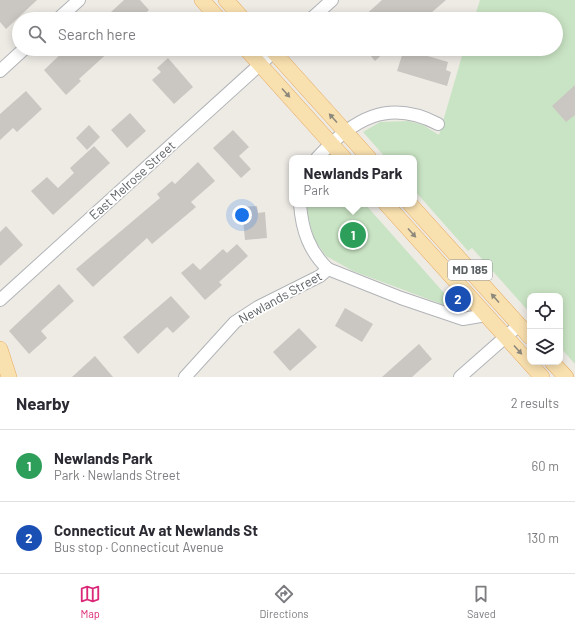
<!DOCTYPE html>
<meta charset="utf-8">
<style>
body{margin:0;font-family:Barlow,sans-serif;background:#f7f7f7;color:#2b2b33}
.controls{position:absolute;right:12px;bottom:12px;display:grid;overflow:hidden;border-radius:8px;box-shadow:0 2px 10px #0003}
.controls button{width:36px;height:36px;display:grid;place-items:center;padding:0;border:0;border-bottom:1px solid #e1e1e2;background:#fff;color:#2b2b33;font:20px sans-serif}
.you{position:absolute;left:242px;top:215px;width:14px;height:14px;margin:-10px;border:3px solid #fff;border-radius:50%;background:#1a73e8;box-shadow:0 0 0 6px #1a73e833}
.badge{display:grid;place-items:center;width:26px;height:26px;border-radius:50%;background:#db2777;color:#fff;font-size:13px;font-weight:700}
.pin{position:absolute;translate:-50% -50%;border:2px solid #fff;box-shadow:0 1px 4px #0006}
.popup{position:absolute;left:289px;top:155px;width:128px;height:52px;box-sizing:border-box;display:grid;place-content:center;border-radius:8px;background:#fff;filter:drop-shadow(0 1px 3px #0005);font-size:13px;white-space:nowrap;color:#7c7c81}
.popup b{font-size:15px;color:#2b2b33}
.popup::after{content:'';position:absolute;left:50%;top:100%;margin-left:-8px;border:8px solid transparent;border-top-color:#fff}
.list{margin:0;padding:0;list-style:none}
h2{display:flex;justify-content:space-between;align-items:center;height:52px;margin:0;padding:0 16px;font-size:17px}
h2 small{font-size:13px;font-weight:400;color:#7c7c81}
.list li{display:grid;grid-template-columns:26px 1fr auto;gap:12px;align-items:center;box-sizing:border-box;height:72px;padding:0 16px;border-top:1px solid #e1e1e2}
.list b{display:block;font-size:15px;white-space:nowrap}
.list p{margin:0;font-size:13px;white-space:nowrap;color:#7c7c81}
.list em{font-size:13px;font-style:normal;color:#7c7c81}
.icon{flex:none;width:22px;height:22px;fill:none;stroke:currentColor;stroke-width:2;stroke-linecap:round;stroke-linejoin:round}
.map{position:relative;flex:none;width:575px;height:377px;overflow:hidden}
.search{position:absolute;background:#fff;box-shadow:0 2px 10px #0003;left:12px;right:12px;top:12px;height:44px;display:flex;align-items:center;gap:10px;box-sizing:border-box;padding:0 14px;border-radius:22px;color:#7c7c81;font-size:15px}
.sheet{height:196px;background:#fff}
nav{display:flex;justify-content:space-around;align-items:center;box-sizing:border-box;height:56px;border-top:1px solid #e1e1e2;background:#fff;font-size:11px;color:#7c7c81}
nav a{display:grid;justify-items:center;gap:2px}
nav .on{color:#db2777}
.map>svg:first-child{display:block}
.green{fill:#c9e4c4}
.building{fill:#cac6c2}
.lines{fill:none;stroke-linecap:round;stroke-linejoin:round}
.minor-casing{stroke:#b1b4b7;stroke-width:14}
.major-casing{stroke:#e7ac65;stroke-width:16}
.minor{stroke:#fff;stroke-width:12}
.major{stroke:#f9e0af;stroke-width:15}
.oneway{fill:#8c887b}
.labels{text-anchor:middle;stroke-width:3.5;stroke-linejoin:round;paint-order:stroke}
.shield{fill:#fff;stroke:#8e9193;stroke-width:1}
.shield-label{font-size:12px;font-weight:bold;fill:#5d6265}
.street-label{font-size:13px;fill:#5d6265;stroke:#fff}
</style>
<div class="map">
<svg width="575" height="377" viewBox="0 0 575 377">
<rect width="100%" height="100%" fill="#eeebe5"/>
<g class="green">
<path d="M480,0H575V364L560,347V296H530V313L472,248L468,251L414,190V158H386L363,132L380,122L408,121L423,125L439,135L464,49H556V19H474Z"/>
<path d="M307,204H365L460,311L353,271L326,256L314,239L308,217Z"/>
</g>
<g class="building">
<path d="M0,0H37L6,29L0,22Z"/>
<path d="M124,0H140L149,10L139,19H118L111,12Z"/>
<path d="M382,0H446L424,19H361Z"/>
<path d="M66,49H112L79,79L81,81L66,95L44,70Z"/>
<path d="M365,49H388L375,61Z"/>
<path d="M404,49L448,62L446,70L451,72L447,86L397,71Z"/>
<path d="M168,58L193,87L174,104L152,80L161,72L157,68Z"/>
<path d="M575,85V115L566,122L552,106Z"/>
<path d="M26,91L42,109L17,132L13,128L0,140V114Z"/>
<path d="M130,113L146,131L127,148L111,130Z"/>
<path d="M89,125L100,137L87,150L76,138Z"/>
<path d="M233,130L249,147L239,156L251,169L241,178L213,148Z"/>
<path d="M94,146L110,163L53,215L31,191L47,177L58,188L74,173L70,168Z"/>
<path d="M198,162L215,181L191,202L196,207L152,244L147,238L93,287L76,269L160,198L157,194L172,181L175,184Z"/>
<path d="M257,206L258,213L265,212L267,238L245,240L242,207Z"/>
<path d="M6,226L23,245L0,266V232Z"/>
<path d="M237,244L248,256L219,282L222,285L205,300L181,273L193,263L200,270L223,249L227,253Z"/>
<path d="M59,284L74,301L41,331L47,338L29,354L9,331Z"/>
<path d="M171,296L190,317L173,333L167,327L138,354L123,337Z"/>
<path d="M345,308L373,324L362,342L335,326Z"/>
<path d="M299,328L317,347L290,371L273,352Z"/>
<path d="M419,344L432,359L412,377H382Z"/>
<path d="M95,356L113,377H72Z"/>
</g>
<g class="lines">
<g class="minor-casing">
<g id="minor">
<path d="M58,19L79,0"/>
<path d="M311,19L332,0"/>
<path d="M0,71L24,49"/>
<path d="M317,158C353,119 388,98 438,124"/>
<path d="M300,204C302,230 309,251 328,269L401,298L463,319L486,315"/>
<path d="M0,300L277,49"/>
<path d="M185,377L235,322L258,307L320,276L328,269"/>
<path d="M460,377L519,325"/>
</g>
</g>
<g class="major-casing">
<g id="major">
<path d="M202,0L219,19"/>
<path d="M226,0L243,19"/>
<path d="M246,49L344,158"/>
<path d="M271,49L369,158"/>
<path d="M386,204L542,377"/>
<path d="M410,204L530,337"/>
<path d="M0,349L9,377"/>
<path d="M552,362L566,377"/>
</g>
</g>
<use href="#minor" class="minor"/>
<use href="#major" class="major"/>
</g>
<defs><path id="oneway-solid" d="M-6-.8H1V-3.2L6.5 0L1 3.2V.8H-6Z"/></defs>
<g class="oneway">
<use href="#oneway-solid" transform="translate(286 93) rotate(48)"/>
<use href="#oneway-solid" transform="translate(333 118) rotate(-132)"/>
<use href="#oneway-solid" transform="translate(412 233) rotate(48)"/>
<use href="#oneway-solid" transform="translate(495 298) rotate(-132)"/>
<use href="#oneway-solid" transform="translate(518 350) rotate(48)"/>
</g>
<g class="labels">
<rect class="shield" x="448" y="260" width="44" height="20" rx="3"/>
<g class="shield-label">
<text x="470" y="274">MD 185</text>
</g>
<g class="street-label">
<text transform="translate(132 180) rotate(-42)" y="5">East Melrose Street</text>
<text transform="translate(280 297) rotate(-29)" y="5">Newlands Street</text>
</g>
</g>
</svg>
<div class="controls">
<button><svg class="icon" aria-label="locate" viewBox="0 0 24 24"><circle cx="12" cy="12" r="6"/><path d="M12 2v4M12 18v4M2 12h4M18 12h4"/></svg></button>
<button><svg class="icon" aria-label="layers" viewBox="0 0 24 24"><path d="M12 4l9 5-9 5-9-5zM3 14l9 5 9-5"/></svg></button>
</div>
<div class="you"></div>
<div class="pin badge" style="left:353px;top:235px;background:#2e9e5b">1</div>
<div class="popup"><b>Newlands Park</b>Park</div>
<div class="pin badge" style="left:458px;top:299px;background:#1a4fb4">2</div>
<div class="search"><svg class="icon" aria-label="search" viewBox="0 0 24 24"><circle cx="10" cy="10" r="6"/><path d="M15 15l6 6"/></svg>Search here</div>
</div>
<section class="sheet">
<h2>Nearby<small>2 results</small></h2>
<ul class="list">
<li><span class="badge" style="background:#2e9e5b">1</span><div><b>Newlands Park</b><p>Park · Newlands Street</p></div><em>60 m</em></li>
<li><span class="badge" style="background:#1a4fb4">2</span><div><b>Connecticut Av at Newlands St</b><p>Bus stop · Connecticut Avenue</p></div><em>130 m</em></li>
</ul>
</section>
<nav>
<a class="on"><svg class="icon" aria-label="map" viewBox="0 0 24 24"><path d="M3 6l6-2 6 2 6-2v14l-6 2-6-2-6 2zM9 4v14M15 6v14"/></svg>Map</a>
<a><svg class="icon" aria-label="directions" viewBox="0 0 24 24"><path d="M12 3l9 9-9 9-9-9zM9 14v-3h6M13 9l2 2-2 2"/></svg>Directions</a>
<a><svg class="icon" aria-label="saved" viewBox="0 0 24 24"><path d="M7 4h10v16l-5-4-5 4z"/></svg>Saved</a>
</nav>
